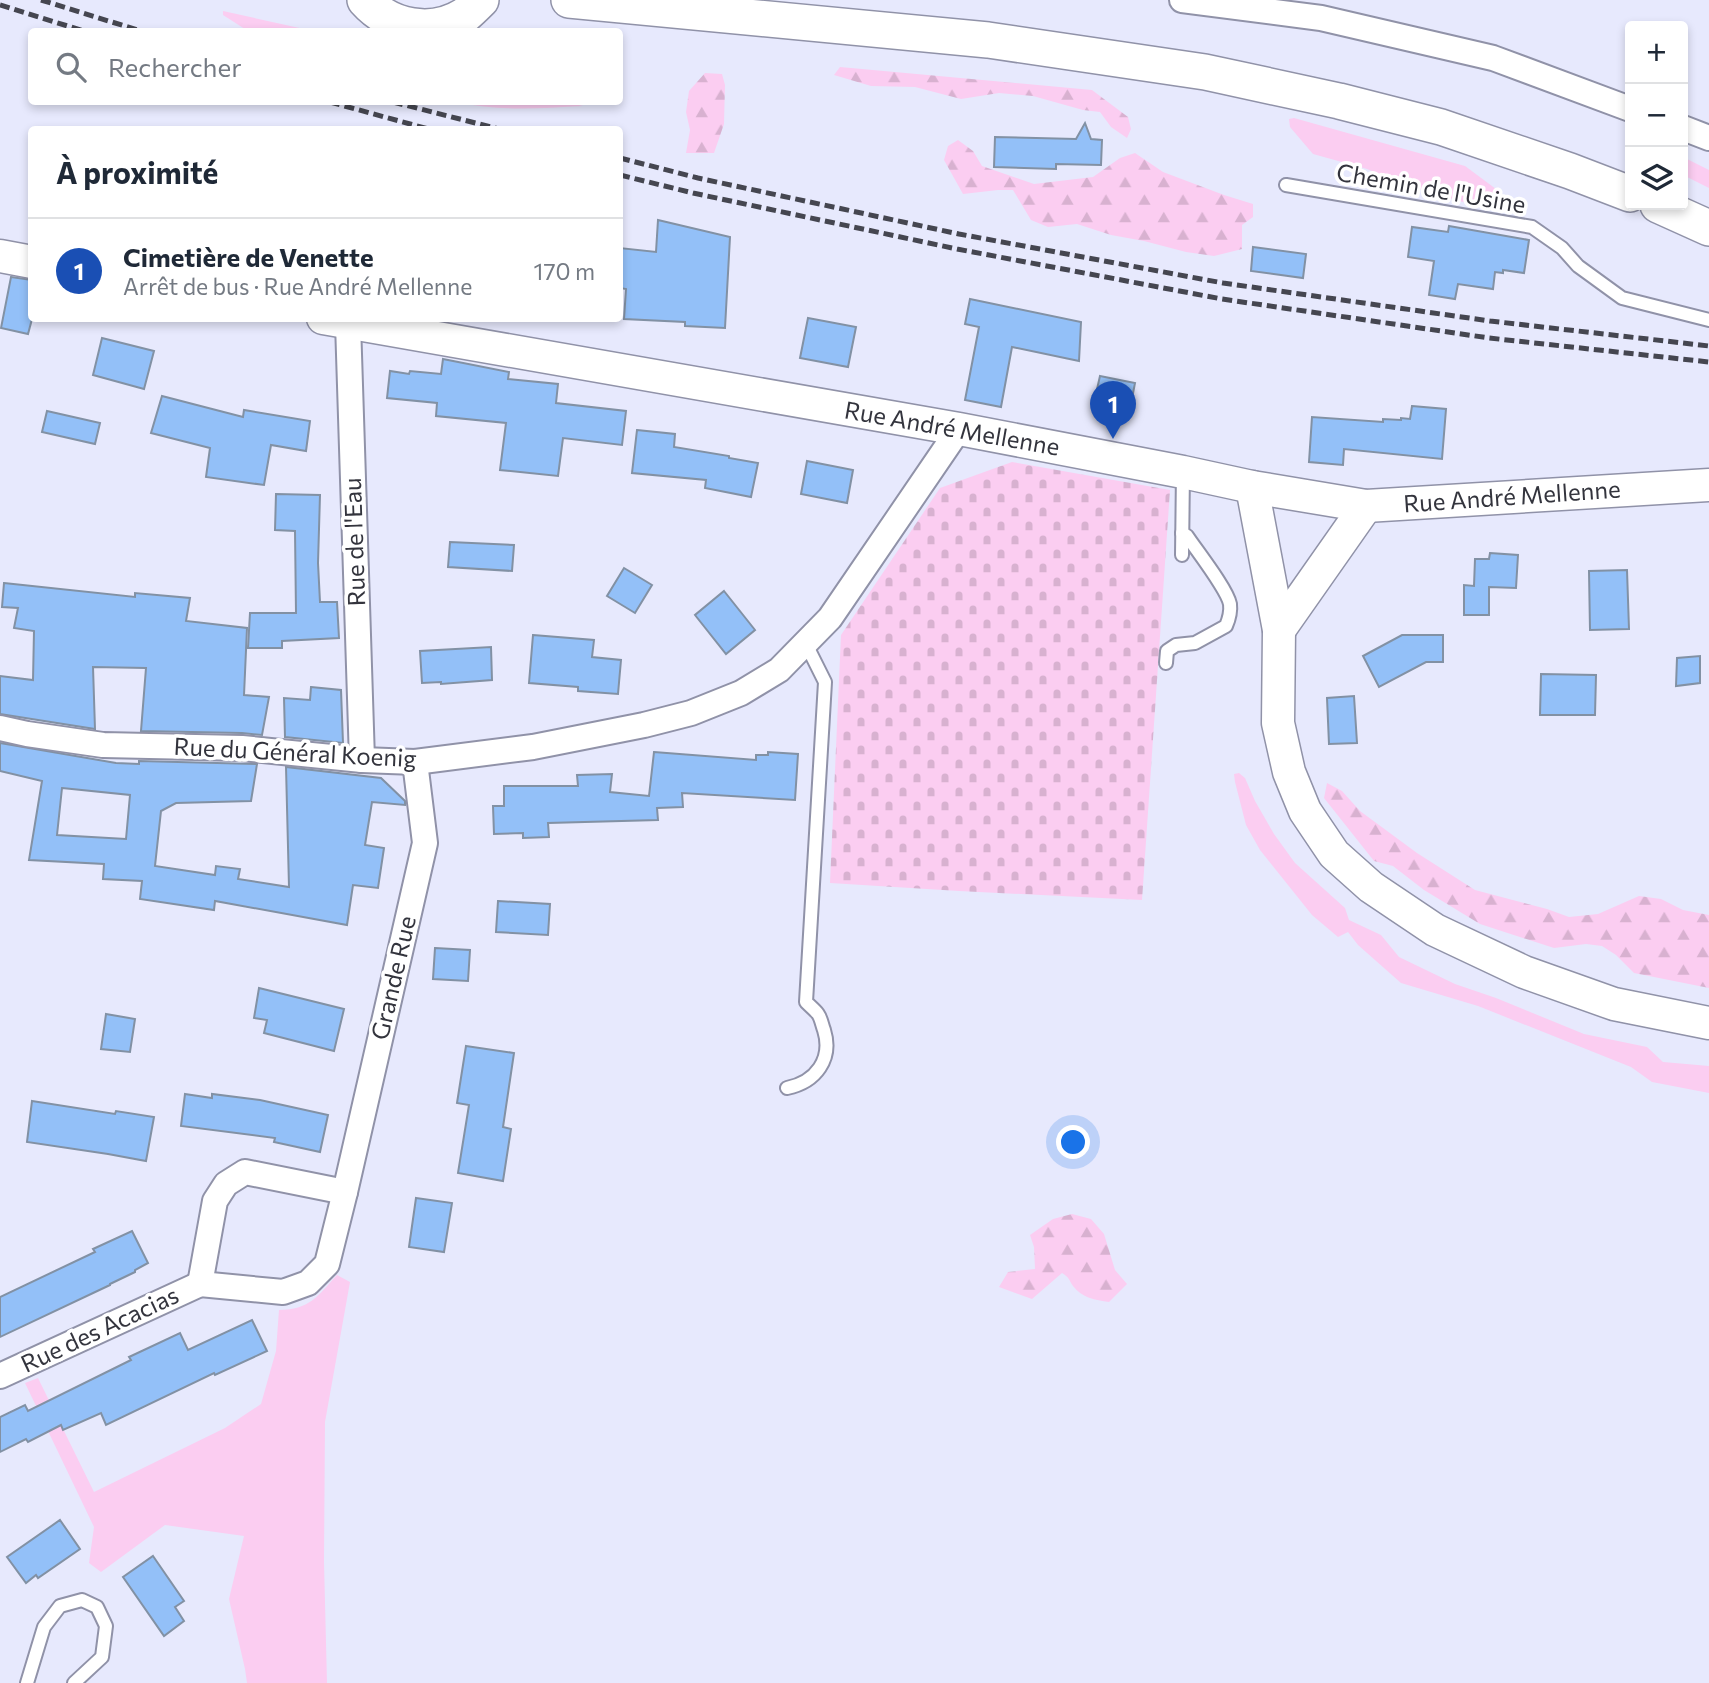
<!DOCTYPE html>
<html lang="fr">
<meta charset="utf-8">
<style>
body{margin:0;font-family:Commissioner,sans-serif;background:#f2f2f3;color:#1f2937}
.controls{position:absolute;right:21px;top:21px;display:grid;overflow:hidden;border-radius:7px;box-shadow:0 4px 10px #0003}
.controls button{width:63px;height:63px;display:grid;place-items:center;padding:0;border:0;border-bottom:2px solid #e0e1e3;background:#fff;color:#1f2937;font:35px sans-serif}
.you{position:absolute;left:1074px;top:1143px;width:24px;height:24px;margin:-18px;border:5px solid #fff;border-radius:50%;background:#1a73e8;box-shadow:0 0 0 10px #1a73e833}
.badge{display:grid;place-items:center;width:46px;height:46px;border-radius:50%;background:#0b8043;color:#fff;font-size:23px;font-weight:700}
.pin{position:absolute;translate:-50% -58px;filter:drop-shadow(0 2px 4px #0008)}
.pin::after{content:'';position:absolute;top:37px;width:24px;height:21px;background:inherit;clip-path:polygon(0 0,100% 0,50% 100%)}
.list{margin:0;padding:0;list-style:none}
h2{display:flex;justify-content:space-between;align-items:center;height:91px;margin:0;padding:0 28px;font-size:30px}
h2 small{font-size:23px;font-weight:400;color:#747a83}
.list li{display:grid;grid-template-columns:46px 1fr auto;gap:21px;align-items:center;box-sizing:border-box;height:105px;padding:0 28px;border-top:2px solid #e0e1e3}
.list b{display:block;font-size:26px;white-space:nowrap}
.list p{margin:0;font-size:23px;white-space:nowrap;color:#747a83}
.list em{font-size:23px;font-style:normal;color:#747a83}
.icon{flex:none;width:38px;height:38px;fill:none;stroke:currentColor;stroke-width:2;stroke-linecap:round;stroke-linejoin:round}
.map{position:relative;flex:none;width:1709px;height:1683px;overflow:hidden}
.search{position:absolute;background:#fff;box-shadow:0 4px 10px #0003;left:28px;top:28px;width:595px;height:77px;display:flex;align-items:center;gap:18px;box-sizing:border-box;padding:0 24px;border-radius:7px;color:#747a83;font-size:26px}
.panel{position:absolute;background:#fff;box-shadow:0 4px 10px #0003;left:28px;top:126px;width:595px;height:196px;border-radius:7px}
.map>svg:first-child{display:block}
.grass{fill:#fbcdf1}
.forest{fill:url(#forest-firs)}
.cemetery{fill:url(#cemetery-stones)}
.building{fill:#93c0f8;stroke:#8291a4;stroke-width:2;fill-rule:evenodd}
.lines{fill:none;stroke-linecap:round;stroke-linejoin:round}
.service-casing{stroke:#9092a8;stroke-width:16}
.minor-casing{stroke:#9092a8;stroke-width:28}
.tertiary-casing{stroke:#9092a8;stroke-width:35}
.secondary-casing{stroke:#9092a8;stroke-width:38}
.service{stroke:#fff;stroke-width:12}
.minor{stroke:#fff;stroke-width:24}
.tertiary{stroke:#fff;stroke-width:32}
.secondary{stroke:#fff;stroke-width:35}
.rail{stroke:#454650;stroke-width:5;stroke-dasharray:10 5;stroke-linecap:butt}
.labels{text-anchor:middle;stroke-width:7;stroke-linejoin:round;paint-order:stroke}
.street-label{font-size:24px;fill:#33343d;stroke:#fff}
</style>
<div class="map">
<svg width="1709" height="1683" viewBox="0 0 1709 1683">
<defs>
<pattern id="forest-firs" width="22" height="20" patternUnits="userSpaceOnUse" patternTransform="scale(1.75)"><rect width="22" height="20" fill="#fbcdf1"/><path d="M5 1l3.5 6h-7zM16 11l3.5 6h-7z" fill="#d8b1d0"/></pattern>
<pattern id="cemetery-stones" width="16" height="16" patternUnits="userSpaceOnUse" patternTransform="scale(1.75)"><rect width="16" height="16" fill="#fbcdf1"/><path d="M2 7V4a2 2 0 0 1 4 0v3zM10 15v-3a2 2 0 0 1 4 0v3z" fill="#d8b1d0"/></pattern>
</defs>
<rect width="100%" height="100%" fill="#e7e9fd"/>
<g class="grass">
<path d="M223,11L313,31H248L223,15Z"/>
<path d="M458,102H566L583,106C541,108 499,112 458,102Z"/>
<path d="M1294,118L1465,166L1500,192L1494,206L1470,204L1411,187L1367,169L1313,154L1290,127L1289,119Z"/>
<path d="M1683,157L1709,170V188L1683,175Z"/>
<path d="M1239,773L1245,778L1255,801L1274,834L1295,863L1345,908L1349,920L1381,935L1399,957L1455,984L1496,998L1584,1034L1647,1047L1663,1062L1709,1066V1093L1652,1082L1631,1067L1478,1006L1401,983L1358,945L1348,932L1338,937L1312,915L1260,850L1246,825L1235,782L1234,774Z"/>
<path d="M337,1275L350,1282L325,1422L324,1562L327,1683H247L245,1669L229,1599L244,1536L165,1525L101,1572L89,1563L94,1527L25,1383L38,1378L94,1492L225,1428L261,1404L276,1351L279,1310C309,1310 318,1296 337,1275Z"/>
</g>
<g class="forest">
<path d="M840,67L1092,90L1128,117L1131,129L1127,138L1111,127L1100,112L1083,110L1033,96L999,93L961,99L915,87L871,86L834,75Z"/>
<path d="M705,73L722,74L725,85L724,124L714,153H686L690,130L686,112L689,91Z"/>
<path d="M958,140L973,151L982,166L1034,184L1093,177L1120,158L1135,153L1163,172L1224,195L1253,204V217L1242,225V249L1214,256L1186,252L1144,241L1111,235L1077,224L1048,227L1031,220L1013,190H998L963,194L944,160L948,146Z"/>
<path d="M1327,783L1342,791L1360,811L1417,853L1475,890L1547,909L1569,917L1598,914L1639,896L1661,899L1683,910L1709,915V988L1634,973L1616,955L1602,946L1586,944L1554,948L1480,924L1424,890L1393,866L1374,861L1324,798Z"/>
<path d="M1072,1214L1091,1219L1104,1234L1115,1270L1127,1284L1109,1302C1095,1300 1082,1298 1073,1286C1069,1280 1069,1277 1062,1273L1032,1299L999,1287L1008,1272L1035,1269L1034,1247L1030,1235L1053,1219Z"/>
</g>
<path class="cemetery" d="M1012,462L1170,490L1142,900L959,891L830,883L841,635L940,488Z"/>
<g class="building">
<path d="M1085,123L1091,139L1102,140L1101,165L1056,164V169L994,167L995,137L1076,139Z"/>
<path d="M658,220L730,237L725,328L685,326V322L624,319L626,289L620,288V248L656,252Z"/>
<path d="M1449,226L1529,240L1524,273L1503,270V273L1495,272L1493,289L1458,284L1455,299L1429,295L1434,261L1408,257L1412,227L1448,232Z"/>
<path d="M1253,247L1306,254L1303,278L1251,271Z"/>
<path d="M11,277L32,280V319L28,334L1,328Z"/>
<path d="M970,299L1081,322L1079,361L1012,347L1001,407L965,400L979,327L965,324Z"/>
<path d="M808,318L856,327L848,367L800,358Z"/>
<path d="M102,338L154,351L144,389L93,375Z"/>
<path d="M443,359L509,372L508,379L558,384L556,403L626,411L622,445L563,438L558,476L500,470L506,423L436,416L437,403L387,398L390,371L409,374L410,371L441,374Z"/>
<path d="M1100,376L1135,383L1129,414L1093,407Z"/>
<path d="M162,396L243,417L244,410L310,421L306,451L271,445L264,485L206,477L210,448L151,433Z"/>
<path d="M1412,406L1446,409L1442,459L1344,449L1343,465L1309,462L1312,417L1383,422V419L1401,420V418L1410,419Z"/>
<path d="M47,411L100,423L95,444L42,432Z"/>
<path d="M637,430L675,434L674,447L729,456V458L758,463L751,497L705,488L706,480L632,473Z"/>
<path d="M807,461L853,470L847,503L801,494Z"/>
<path d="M276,494L320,495L318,563L320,602H337L339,638L282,641V648H248L250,613H296L295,531L275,530Z"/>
<path d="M450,542L514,545L512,571L448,567Z"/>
<path d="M1490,553L1518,555L1516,588L1489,587V615H1464V585L1474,586L1475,559H1489Z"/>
<path d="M624,568L652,585L635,613L607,596Z"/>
<path d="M1627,570L1629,629L1590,630L1589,571Z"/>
<path d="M4,583L135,597V593L190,598L186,621L247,628L244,695L269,697L262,735L242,733L141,731L146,668L93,667L95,729L0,714V676L33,680L34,631L14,628L18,608L2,607Z"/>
<path d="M724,591L755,630L726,654L695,615Z"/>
<path d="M533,635L594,640L592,657L621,660L618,694L578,691V687L529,683Z"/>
<path d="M1402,635H1443V662H1426L1379,687L1363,656Z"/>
<path d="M491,647L492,680L441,684V682L422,683L420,651Z"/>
<path d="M1700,656V683L1676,686L1677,658Z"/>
<path d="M1541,674L1596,675L1595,715H1540Z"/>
<path d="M311,687L341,690L343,743L285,737L284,698L310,700Z"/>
<path d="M1354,696L1357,743L1329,744L1327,698Z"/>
<path d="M0,743L116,763L139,764V761L257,764L251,801L176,803L161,811L155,866L215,875L216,866L240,869L238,879L289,887L286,767L381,778L405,801V805L372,802L365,845L384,848L378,888L353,885L347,925L215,901L214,910L140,899L142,881L103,879L104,864L29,860L42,781L0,771ZM62,788L130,795L126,839L57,835Z"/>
<path d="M654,752L756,760V755H768V752L798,754L795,800L682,793L683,807L657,808L658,820L548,823L549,837L523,838V833L494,834L493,806H504V786H578L577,775L612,774L610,792L649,796Z"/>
<path d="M498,901L550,904L548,935L496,932Z"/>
<path d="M435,948L470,950L468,981L433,979Z"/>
<path d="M259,988L344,1009L334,1051L264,1033L267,1020L254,1018Z"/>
<path d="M106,1014L135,1019L130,1052L101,1049Z"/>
<path d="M466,1046L514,1053L503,1127L511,1129L503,1181L458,1173L469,1105L457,1103Z"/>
<path d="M185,1094L212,1098V1094L260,1100L328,1115L320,1152L274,1142L275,1138L181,1126Z"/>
<path d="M32,1101L115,1114L116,1111L154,1117L146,1161L108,1154L27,1142Z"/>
<path d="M416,1198L452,1203L444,1252L409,1247Z"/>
<path d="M132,1231L148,1263L135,1270V1272L110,1284V1285L0,1337V1297L95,1252L93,1249Z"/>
<path d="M252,1320L267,1351L215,1375L214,1373L106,1425L101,1413L63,1430L61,1425L28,1442L26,1439L0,1452V1417L25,1405L28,1411L131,1360L129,1357L180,1333L188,1350Z"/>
<path d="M60,1520L80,1549L38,1578L36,1575L26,1583L7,1557Z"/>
<path d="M153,1556L184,1601L175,1607L184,1621L164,1636L123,1577Z"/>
</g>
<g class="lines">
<g class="service-casing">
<g id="service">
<path d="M1286,185L1532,227L1562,248L1578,266L1622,298L1709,320"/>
<path d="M1182,555L1183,472"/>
<path d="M1166,663L1167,651L1176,645L1195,643L1226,626C1229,619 1231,612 1230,604C1227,589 1197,551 1187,536L1182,533"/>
<path d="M787,1088C816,1082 833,1059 824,1030C822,1025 821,1018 818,1014C815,1010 810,1006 806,1002L825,682L805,642"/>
<path d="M27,1683L44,1627L60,1606L82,1600L97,1607L106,1626L102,1657L74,1683"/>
</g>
</g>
<g class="minor-casing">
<g id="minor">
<path d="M1182,0L1321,18L1493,58L1630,109"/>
<path d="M1683,128L1709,138"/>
<path d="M348,323L362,760"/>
<path d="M0,728L27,734L103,745L242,748L362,760L415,762L533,747L644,725L691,713L741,693L779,670L830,618L959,429"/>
<path d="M200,1284L283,1292L308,1283L327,1264L345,1192L425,843L415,762"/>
<path d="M200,1284L215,1201L226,1184L245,1172L345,1192"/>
<path d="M0,1376L200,1284"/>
</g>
</g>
<g class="tertiary-casing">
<g id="tertiary">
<path d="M0,256L32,262"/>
<path d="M323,318L959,429L1183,472L1252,487L1366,506L1709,485"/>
<path d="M1252,487L1279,630L1278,723L1289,772L1305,811L1334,854L1371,887L1435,930L1524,972L1614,1004L1709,1023"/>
<path d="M1279,630L1366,506"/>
</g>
</g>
<g class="secondary-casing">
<g id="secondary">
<path d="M365,0C390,28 432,36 465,15C470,11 476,5 481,0"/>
<path d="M569,0L988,40L1205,72L1339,101L1441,127L1570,171L1630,194"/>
<path d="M1658,205L1709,228"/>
</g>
</g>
<use href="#service" class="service"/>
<use href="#minor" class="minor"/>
<use href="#tertiary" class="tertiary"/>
<use href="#secondary" class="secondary"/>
<g class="rail">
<path d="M41,0L144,32"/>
<path d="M0,5L87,32"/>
<path d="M330,102L432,130"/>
<path d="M393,102L503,130"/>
<path d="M620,158L698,178L959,234L1223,283L1490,321L1709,346"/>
<path d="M620,175L693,193L957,249L1222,299L1489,338L1709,362"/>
</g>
</g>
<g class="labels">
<g class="street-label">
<text transform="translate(1431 189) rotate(10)" y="8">Chemin de l'Usine</text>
<text transform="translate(952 429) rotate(10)" y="8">Rue André Mellenne</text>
<text transform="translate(1512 497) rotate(-4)" y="8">Rue André Mellenne</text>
<text transform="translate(355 542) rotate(-92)" y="8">Rue de l'Eau</text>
<text transform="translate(295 753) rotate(3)" y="8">Rue du Général Koenig</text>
<text transform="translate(394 978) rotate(-77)" y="8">Grande Rue</text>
<text transform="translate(100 1330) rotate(-25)" y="8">Rue des Acacias</text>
</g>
</g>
</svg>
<div class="controls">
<button>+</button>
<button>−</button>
<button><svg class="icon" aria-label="layers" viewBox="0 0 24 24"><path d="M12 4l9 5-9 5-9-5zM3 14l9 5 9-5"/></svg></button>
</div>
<div class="you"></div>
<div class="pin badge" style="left:1113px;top:439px;background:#1a4fb4">1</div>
<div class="search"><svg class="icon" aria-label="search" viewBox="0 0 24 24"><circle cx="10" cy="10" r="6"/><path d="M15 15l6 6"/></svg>Rechercher</div>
<section class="panel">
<h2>À proximité<small></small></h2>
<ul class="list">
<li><span class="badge" style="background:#1a4fb4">1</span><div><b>Cimetière de Venette</b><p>Arrêt de bus · Rue André Mellenne</p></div><em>170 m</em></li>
</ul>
</section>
</div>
